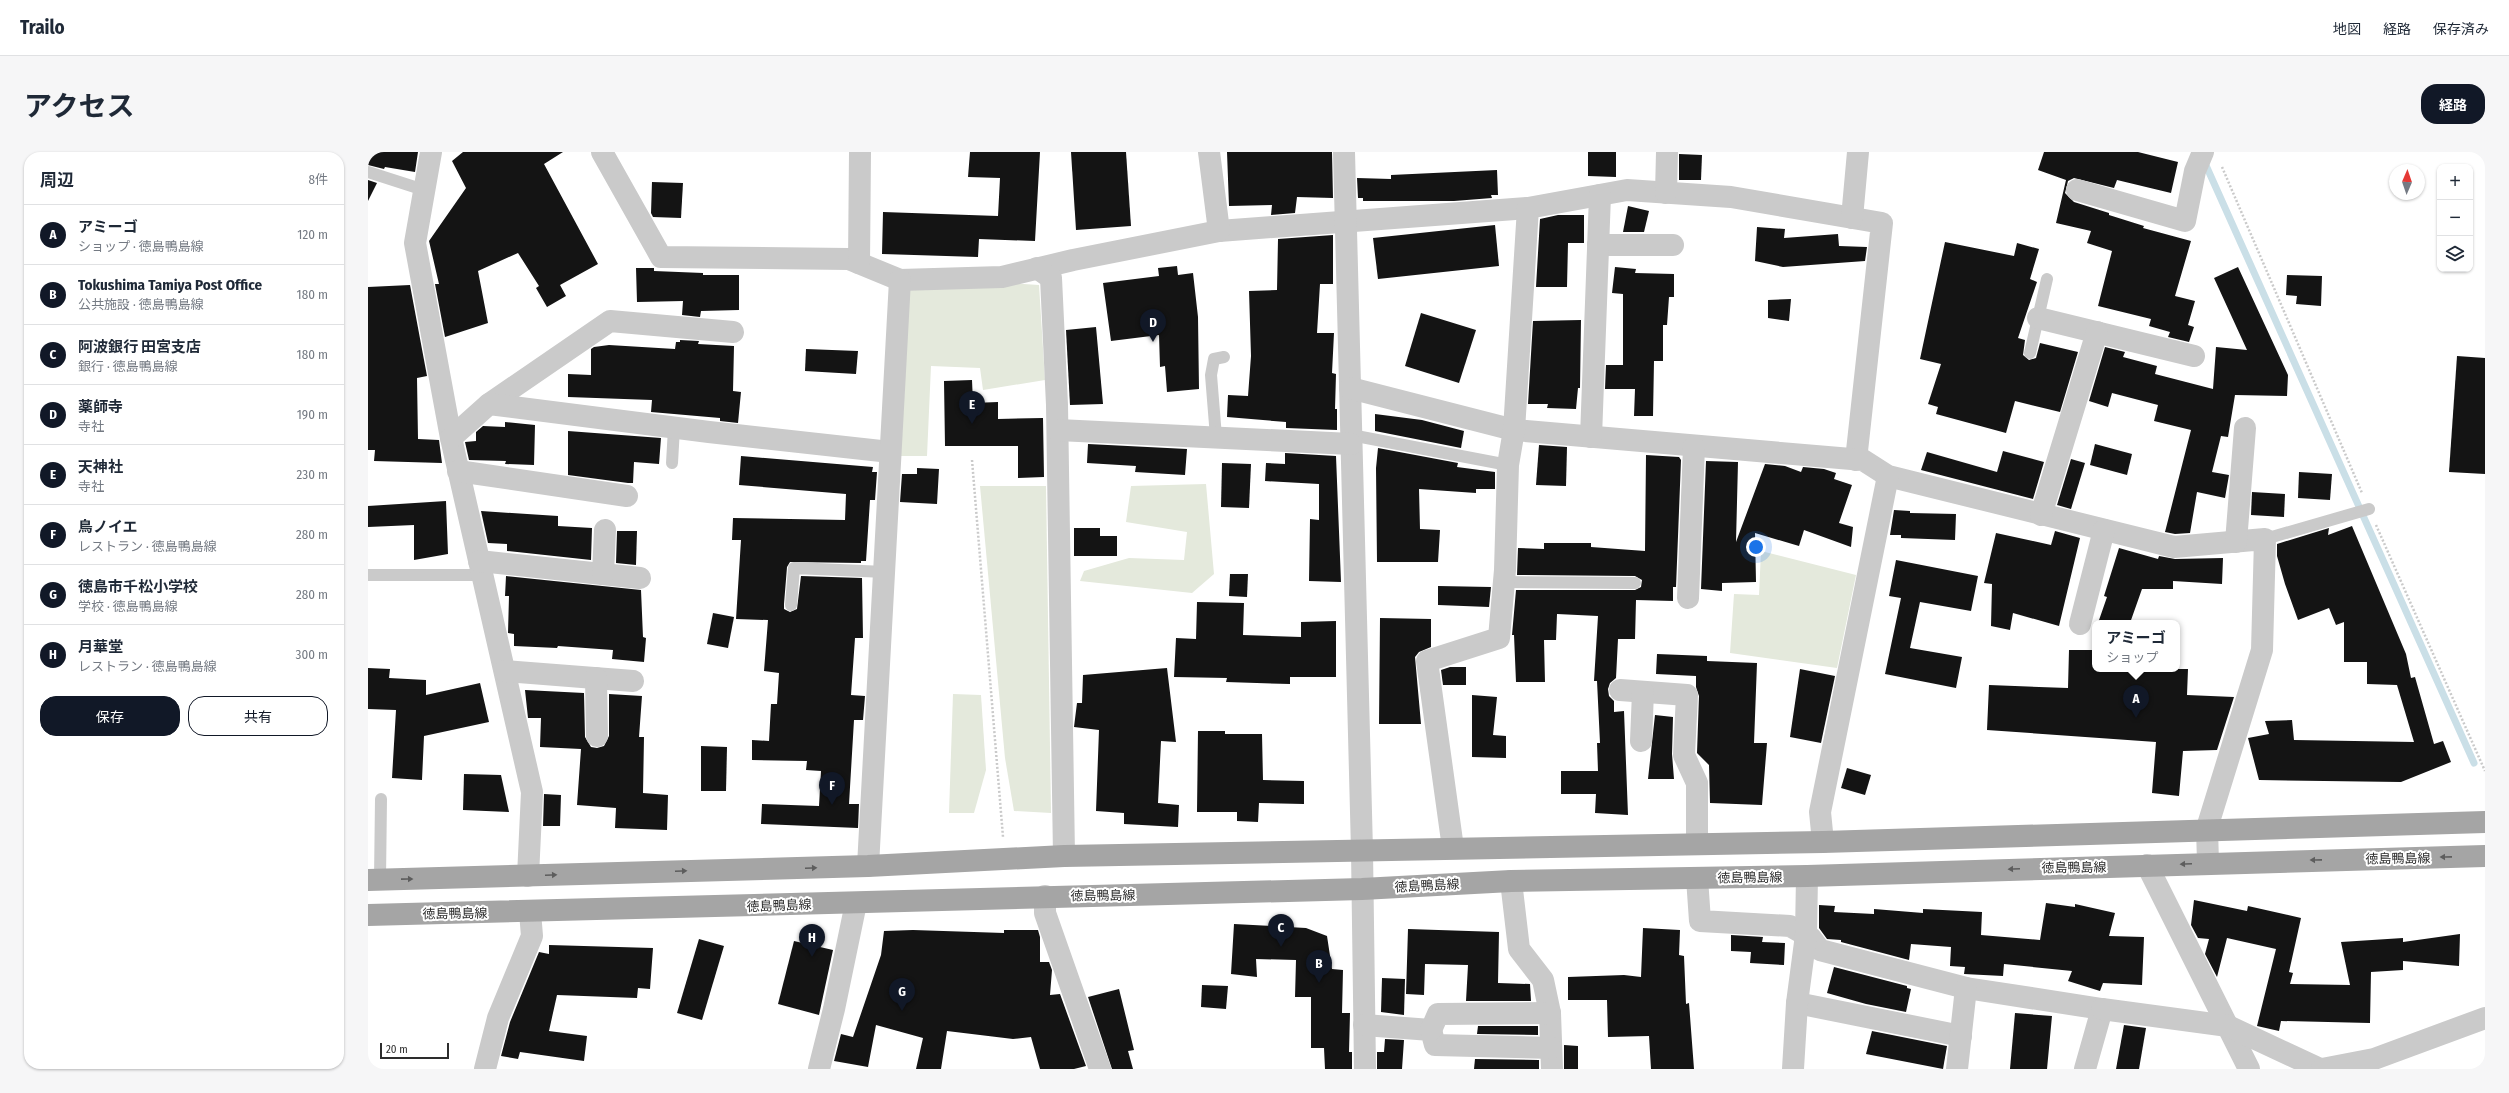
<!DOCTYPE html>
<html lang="ja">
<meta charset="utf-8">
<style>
body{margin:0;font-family:"Fira Sans Condensed","Noto Sans JP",sans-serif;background:#f6f6f7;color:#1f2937}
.controls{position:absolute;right:12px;top:12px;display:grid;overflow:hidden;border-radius:8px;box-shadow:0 1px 3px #0004}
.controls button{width:36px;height:36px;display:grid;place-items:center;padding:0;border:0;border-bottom:1px solid #e0e1e3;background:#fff;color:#1f2937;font:20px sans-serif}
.compass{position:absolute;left:2021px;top:12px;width:36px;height:36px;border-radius:50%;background:#fff;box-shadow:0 1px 3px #0004;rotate:2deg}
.scale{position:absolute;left:12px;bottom:10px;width:69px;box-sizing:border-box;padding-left:4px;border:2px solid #2d2d2d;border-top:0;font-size:11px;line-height:14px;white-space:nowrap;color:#2d2d2d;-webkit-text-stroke:3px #fff;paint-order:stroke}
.you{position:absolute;left:1388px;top:395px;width:14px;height:14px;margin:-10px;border:3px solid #fff;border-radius:50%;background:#1a73e8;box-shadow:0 0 0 6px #1a73e833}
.badge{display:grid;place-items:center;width:26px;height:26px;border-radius:50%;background:#111827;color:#fff;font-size:13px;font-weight:700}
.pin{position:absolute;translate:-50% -33px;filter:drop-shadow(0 1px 2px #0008)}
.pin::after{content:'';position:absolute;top:21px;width:14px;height:12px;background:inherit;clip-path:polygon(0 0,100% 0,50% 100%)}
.popup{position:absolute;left:1724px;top:468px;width:88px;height:52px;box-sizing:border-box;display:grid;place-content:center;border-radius:8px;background:#fff;filter:drop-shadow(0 1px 3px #0005);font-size:13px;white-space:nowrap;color:#747a83}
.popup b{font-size:15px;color:#1f2937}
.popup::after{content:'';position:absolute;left:50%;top:100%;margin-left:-8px;border:8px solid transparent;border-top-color:#fff}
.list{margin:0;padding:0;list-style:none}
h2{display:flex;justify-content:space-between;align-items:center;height:52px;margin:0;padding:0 16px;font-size:17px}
h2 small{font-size:13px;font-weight:400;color:#747a83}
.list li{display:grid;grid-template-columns:26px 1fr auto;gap:12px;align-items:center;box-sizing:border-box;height:60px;padding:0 16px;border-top:1px solid #e0e1e3}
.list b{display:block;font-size:15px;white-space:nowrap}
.list p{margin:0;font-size:13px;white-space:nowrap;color:#747a83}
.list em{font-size:13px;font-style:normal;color:#747a83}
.actions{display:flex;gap:8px;padding:12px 16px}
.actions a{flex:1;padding:9px 0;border:1px solid #111827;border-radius:16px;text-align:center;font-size:14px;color:#111827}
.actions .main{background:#111827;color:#fff}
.icon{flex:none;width:22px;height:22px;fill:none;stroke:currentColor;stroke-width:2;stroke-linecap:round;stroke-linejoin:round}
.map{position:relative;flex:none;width:2117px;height:917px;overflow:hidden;border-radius:16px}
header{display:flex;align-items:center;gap:24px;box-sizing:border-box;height:56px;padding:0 20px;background:#fff;border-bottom:1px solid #e0e1e3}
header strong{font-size:19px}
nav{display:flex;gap:22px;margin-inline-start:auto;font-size:14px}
.intro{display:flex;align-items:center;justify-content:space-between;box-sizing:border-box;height:96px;padding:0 24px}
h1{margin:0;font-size:28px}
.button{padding:10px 18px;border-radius:16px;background:#111827;color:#fff;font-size:14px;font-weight:700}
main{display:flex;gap:24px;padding:0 24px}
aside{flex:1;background:#fff;border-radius:16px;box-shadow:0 1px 3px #0004}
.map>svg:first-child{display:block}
.green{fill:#e4e9dc}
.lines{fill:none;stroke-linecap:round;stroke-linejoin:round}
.stream{stroke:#cadfe7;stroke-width:7}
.building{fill:#141414}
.path{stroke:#cacaca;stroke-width:2.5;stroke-dasharray:2 2;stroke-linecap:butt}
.service{stroke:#cacaca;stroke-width:12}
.minor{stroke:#cacaca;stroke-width:22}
.primary{stroke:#a5a5a5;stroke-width:22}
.oneway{fill:#5d5d5d}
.labels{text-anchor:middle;stroke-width:4;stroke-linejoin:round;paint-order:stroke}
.street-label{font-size:13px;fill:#2d2d2d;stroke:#fff}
</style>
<header>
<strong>Trailo</strong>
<nav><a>地図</a><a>経路</a><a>保存済み</a></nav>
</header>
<div class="intro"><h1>アクセス</h1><a class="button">経路</a></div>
<main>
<aside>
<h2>周辺<small>8件</small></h2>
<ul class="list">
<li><span class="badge">A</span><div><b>アミーゴ</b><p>ショップ · 徳島鴨島線</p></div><em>120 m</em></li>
<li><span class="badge">B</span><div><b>Tokushima Tamiya Post Office</b><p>公共施設 · 徳島鴨島線</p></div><em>180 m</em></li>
<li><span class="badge">C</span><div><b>阿波銀行 田宮支店</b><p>銀行 · 徳島鴨島線</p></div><em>180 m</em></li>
<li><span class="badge">D</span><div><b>薬師寺</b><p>寺社</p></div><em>190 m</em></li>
<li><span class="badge">E</span><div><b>天神社</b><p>寺社</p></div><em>230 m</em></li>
<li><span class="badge">F</span><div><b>鳥ノイエ</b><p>レストラン · 徳島鴨島線</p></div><em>280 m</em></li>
<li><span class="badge">G</span><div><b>徳島市千松小学校</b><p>学校 · 徳島鴨島線</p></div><em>280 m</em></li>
<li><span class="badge">H</span><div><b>月華堂</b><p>レストラン · 徳島鴨島線</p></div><em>300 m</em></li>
</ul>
<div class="actions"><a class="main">保存</a><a>共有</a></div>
</aside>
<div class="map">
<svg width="2117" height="917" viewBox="0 0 2117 917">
<rect width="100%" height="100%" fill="#fff"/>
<g class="green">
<path d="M641,131L671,133L677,228L615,238L612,216L563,214L559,304H527L542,133Z"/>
<path d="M838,332L846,422L824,441L712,429L716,419L761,406L816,408L819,380L758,370L763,334Z"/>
<path d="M612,334H678L683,661L646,659L637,606Z"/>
<path d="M1393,399L1488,423L1469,516L1362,501L1366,442L1391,443Z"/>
<path d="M585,542L613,543L618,618L606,661H581Z"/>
</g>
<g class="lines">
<path class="stream" d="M1836,9L2106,611"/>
</g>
<g class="building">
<path d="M0,0H50L47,20L17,15L16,17L0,13Z"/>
<path d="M95,0H195L176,12L230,112L192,133L198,144L179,155L168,136L171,134L150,101L110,119L120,171L77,185L67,132H71L61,89L98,36L84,9Z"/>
<path d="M602,0H672L667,89L611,87L610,105L514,102L515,60L630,64L632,26L600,25Z"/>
<path d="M703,0H758L763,74L708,78Z"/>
<path d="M859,0H964L965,46L929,45L927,61L903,63L904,53L861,54Z"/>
<path d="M1220,0H1248V25L1220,24Z"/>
<path d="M1676,0H1770L1810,10L1803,41L1749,28L1746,36L1706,26L1700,29L1697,41L1706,50L1741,61V63L1776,74L1775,76L1823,89L1807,144L1827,149L1820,173L1826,175L1821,190L1800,185L1802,180L1781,174L1783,167L1730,154L1744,99L1719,91L1723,79L1688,71L1698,28L1670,18Z"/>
<path d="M1311,2L1334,3L1333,28H1311Z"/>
<path d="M1129,18L1130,43H1123L1124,46L1086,49H995V46H990L989,26L1023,27V23Z"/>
<path d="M0,28L9,31L0,49Z"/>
<path d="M284,30L315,31L313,66L285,65L283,61Z"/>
<path d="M1260,54L1281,59L1276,80H1255Z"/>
<path d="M1190,63H1216V91H1200L1199,135H1168L1172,67Z"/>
<path d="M1127,73L1131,114L1010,127L1005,86Z"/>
<path d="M1389,75L1417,77L1416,86L1470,82L1471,94L1499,95L1497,109L1415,115L1387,109Z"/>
<path d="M965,83V132H952L949,181H966L964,221L968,222L967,257H969V278L918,276V270L859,265L860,243L880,244L883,204L881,139L909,138L910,87Z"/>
<path d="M1577,90L1646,104L1649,91L1671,97L1662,127L1669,130L1650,186L1657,188L1655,203L1661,208L1668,206L1672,191L1710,200L1692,260L1647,249L1638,281L1568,262L1570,255L1560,252L1573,212L1552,207Z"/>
<path d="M809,114L810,123L825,121L830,165L831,237L799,240L797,214L792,215L791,183L743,189L735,131L791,124L790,116Z"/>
<path d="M1247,115L1268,117L1267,121L1306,122V145H1301L1299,173H1295V209H1286L1285,264H1266L1267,237H1237L1238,213H1255V142L1244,141Z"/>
<path d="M1870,115L1920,223L1919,244L1867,243L1860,285L1853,284L1844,320L1861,323L1857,346L1829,340L1822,381L1807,382L1797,380L1823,278L1786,269L1790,253L1744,241L1740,255L1721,249L1737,195L1757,200L1755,205L1789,214L1787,222L1845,237L1848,195L1879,198L1846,126Z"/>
<path d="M268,116H286V119L335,121V123H371V158L333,159L332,165L314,163L315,149L269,150Z"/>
<path d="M1919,123L1954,124L1953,154L1928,152L1929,144L1918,143Z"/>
<path d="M42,133L59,224L49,226L50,287L71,288L74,311L6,309L7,298H0V135Z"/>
<path d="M1423,147L1421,169L1400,166V148Z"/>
<path d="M1053,161L1108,178L1091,231L1037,214Z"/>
<path d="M1213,168L1212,236H1210L1208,257L1179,256L1180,252H1160L1165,169Z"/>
<path d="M728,175L735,252L702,253L698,178Z"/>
<path d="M312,188L331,189L330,192L366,194L365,239L373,240L370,271L352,269V266L283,260L284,248L200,245V222L223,223V197L226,195L241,193L307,197L308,190H312Z"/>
<path d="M438,197L490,199L488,222L437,219Z"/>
<path d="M2089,204L2117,206V322L2081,320Z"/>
<path d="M604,228L605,251L630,250V267L675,266L676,325L650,326V294H577L576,229Z"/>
<path d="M1007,262L1054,268L1096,279L1093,296L1007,279Z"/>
<path d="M137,270L167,273L166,313L137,312L138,309L101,308L97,290L108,289V280L115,274L137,275Z"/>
<path d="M200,279L293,286L291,312L266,310L265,331H260L200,323Z"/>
<path d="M720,292L819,297L817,323L767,320L768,314L719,311Z"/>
<path d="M1727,292L1764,302L1759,323L1722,313Z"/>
<path d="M1171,293L1199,295L1198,334L1168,333Z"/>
<path d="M1010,296L1090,311L1089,315L1127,320V337H1108V341L1051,337L1052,377L1072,378L1070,410H1009L1008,316Z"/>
<path d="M1635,299L1676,310L1665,347L1553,318L1559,300L1629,320Z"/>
<path d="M917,301L968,304L973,430L941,429L942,367L951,368V332L897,329L898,311L917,312Z"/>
<path d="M1278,303L1311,305L1313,308L1308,435H1305V449L1268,448L1267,487H1250L1248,526L1242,531L1240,537L1241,544L1246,549V560L1256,559L1260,663L1227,661L1228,642H1193V619H1230L1229,591H1232L1229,529H1226L1230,464L1189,462L1188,488H1176L1177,530H1148L1146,483H1144L1148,438H1267L1273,435L1274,428L1267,424L1149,423L1150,396L1176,397V391H1223V395L1277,399Z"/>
<path d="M373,304L505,315L504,320H509L507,348H502L498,409H493V411L422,410L419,415L416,452V457L422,460L429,457L433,424L494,426L495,486H487L483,543L497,544L495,568H486L481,652H491L490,676L393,672L394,652L451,654L453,619L438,618L439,609L384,608V588L401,589L403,552H409L411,521L396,519L400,468L368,467L373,388H364L365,366L477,368L478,342L371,333Z"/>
<path d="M1703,307L1717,311L1703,357L1689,353Z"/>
<path d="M1338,309L1370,310L1368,390L1397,312L1417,314L1433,320L1435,315L1456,317L1468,321L1466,327L1484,333L1471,371L1485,375L1483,395L1436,378L1431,394L1387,381L1388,430L1354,431V439L1333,437Z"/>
<path d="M854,311L883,312L881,356L853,355Z"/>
<path d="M549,316L571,317L569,352L532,350L534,322H549Z"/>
<path d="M1931,320L1964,322L1962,348L1930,346Z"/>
<path d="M1884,340L1917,342L1916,365L1883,363Z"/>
<path d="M78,349L80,402L46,408V373L0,375V354Z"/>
<path d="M1526,358L1542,359V361L1588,362L1587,388L1533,386V383H1522Z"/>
<path d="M113,359L190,364V374L224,376L223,408L139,399V392L120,391Z"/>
<path d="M1984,374L2038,502L2043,526L2047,525L2066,592L2075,589L2083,610L2033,630L1891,628L1880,586L1901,582L1897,569L1924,568L1926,588L2046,590L2029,533L1999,532V510H1976V470L1968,473L1961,456L1930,468L1917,432L1909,404V392L1961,376L1960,383Z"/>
<path d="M706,376H732V384H749V404H706Z"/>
<path d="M249,379H269L268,413L248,411Z"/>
<path d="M1687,379L1712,386L1691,474L1645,461L1642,478L1623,474L1624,432L1616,431L1628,381L1683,393Z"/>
<path d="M1751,396L1790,407L1791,404L1807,407L1855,406L1854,432L1805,429V437H1774L1762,471H1730L1739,445L1736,444Z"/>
<path d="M1528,408L1610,424L1603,459L1552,450L1542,496L1594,505L1588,536L1517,522L1533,446L1521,444Z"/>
<path d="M862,422H880L879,445L861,444Z"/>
<path d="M138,424L273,438L275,485L278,486L276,510L244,507L245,498L190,494L189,496L146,494V482L140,481L141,444H137Z"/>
<path d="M1070,434L1123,435L1121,455L1070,453Z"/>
<path d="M829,450L876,451L875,483L933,485V470L968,469V525H922V532L858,530L859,526L806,525L808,486L828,487Z"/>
<path d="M345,461L366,465L360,496L339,492Z"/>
<path d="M1012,466L1063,467V495L1051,500L1047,505L1053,572H1011Z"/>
<path d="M1701,498H1727V517H1820L1819,543L1866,545L1849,598L1815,599L1811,644L1784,641L1788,590L1619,578L1621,533L1700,536Z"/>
<path d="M1289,502L1339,504V509L1389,511L1386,591H1399L1394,653L1342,651L1341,613L1329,601L1331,544L1328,535V524L1288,522Z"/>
<path d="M1082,515H1098V533H1075L1073,518Z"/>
<path d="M0,516L22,517L21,526L58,528V543L112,531L121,570L56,584L54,628L24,626L28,558L0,557Z"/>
<path d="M799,516L808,590L793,589L790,651L811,653L810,675L756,672V661L728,659L731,578L706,575L709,551H714L715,523Z"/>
<path d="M1432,517L1467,524L1453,591L1422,585Z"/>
<path d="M157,538L216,541L217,585L223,595L229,596L236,594L241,584V542L274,544L271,585H276L275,641L300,643L299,678L247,676L248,656L209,653L213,597L172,595L173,566H160Z"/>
<path d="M1104,543L1129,545L1125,583L1138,584V606L1104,605Z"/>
<path d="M1287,563L1305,565L1304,602L1306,627H1280Z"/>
<path d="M830,579H857V582H894L895,628L936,629V652L891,651L890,670L869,669V660H829Z"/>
<path d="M333,594L359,595L358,639H333Z"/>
<path d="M1479,616L1503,623L1497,643L1473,636Z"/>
<path d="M96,622L133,623L141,660L95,658Z"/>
<path d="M176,642L193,643L192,674H175Z"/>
<path d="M1826,748L1879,759L1880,754L1933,766L1921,820L1925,821L1922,832L1982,833L1973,790L2035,786V790L2092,782L2091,814L2035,809V818L2003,820L2002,871L1913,869L1911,879L1889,874L1908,797L1859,786L1849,825L1837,802L1841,787L1830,786L1823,773Z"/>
<path d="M1678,751L1707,755V752L1747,761L1741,784L1776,785L1774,833L1735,831L1732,839L1700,829L1704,819L1636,812L1635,824L1596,822L1597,815L1582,814L1583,795L1543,792L1541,808L1473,790V788L1459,787L1451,776V753L1467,754L1466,760L1506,762V757L1555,761V757L1614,760L1613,783L1672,788Z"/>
<path d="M866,772L938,776L959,784L964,817L975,818L974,861H982L981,900H984V917H957L956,896H943V845H927L928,808L888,807L889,825L863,822Z"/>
<path d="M1275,776L1312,778L1311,803L1316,804L1318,852L1321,851L1326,917H1283L1281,884L1240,885L1239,848H1200V825L1256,823L1273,825Z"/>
<path d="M1040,777L1131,780L1130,831L1162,832L1163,849H1098L1100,813L1057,812L1056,843L1038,842Z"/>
<path d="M545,778L636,781V778H670L672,785V810H681L684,818L682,843L692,842L718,914L706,917H672L663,885L645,887L579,879L573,917H548L555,886L508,873L500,915L466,909L473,882L485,885L513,803L516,779Z"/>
<path d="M1363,783L1395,785L1394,790L1417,791L1416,813L1382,811L1383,800L1363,799Z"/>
<path d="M331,787L356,794L334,868L309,861Z"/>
<path d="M426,789L465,798L451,863L410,852Z"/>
<path d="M181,793L285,796L282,837L270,836L269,846L189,843L181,879L219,884L216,909L152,900L150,907L133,904L142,870L171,800L181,802Z"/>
<path d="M1466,815L1539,834V836L1543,837L1538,860L1498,852L1459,841Z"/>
<path d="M1014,826L1037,827L1036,863L1013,860Z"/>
<path d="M834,833L860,834L858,857L833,855Z"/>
<path d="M751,837L766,898L760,899L765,917H744L720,845Z"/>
<path d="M1647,861L1684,864L1679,917H1642Z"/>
<path d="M1756,873L1778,876L1771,917H1748Z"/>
<path d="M1110,874H1170V883L1109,882Z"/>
<path d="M1504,879L1579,894L1575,917L1498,902Z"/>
<path d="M1017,887L1036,888L1034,917H1009V900H1016Z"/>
<path d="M1196,893L1210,894V917H1196Z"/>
<path d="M1107,907L1171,908V917H1106Z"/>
</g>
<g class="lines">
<g class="path">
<path d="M1854,15L1994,341"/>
<path d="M604,308L635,685"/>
<path d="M2008,373L2117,619"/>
</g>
<g class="service">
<path d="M0,20L56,38"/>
<path d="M1662,201L1679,127"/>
<path d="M983,283L1140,313"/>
<path d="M848,285L843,223L846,207L856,205"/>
<path d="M304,311L306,276"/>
<path d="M1897,387L2001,357"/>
<path d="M0,423H114"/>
<path d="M1136,430L1267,431"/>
<path d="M423,453L426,416L517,420"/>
<path d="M12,727L13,647"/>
</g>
<g class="minor">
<path d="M63,0L47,91L83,286L164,640L160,724"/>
<path d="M234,0L293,105L481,107L532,128L634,125L705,108L851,79L1160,56L1259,38L1363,45L1514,71L1488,308"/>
<path d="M841,0L851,79"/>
<path d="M976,0L994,699L997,917"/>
<path d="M1709,38L1817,69L1827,19L1835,0"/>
<path d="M1298,41L1299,0"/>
<path d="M1484,66L1490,0"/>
<path d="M1230,93H1305"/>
<path d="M491,111L492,0"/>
<path d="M669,116L683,126L689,253L696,704"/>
<path d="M1670,166L1826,204"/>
<path d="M982,236L1146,278L1495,308L1520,324L1806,395L1897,387L1894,498L1839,676L1840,711"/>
<path d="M121,252L242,169L365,180"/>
<path d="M690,278L983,292"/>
<path d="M1223,285L1232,43"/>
<path d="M83,286L121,252L341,280L522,300"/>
<path d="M90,319L259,344"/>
<path d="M1673,363L1729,180"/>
<path d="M1868,390L1877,276"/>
<path d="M111,409L272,426"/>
<path d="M235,422L237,378"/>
<path d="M1320,446L1326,295"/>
<path d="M1712,472L1736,378"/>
<path d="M137,519L265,529"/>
<path d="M228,526L229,584"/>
<path d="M1252,538L1319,543L1316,603L1329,631V692"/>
<path d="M1273,589L1275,540"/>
<path d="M1455,690L1452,660L1520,324"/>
<path d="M1085,696L1059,509L1131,486L1137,418L1140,313L1146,278L1160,56"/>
<path d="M1779,713L1881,917"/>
<path d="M500,714L532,128"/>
<path d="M1329,726L1332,769L1422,774L1443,786L1452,798L1598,836L1734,857L1717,917"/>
<path d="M1143,729L1151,797L1175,828L1182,861L1184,917"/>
<path d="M677,744V761L732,917"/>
<path d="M1429,851L1593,884"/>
<path d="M1734,857L1860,874L1952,917"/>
<path d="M996,873L1063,878L1067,893L1183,896"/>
<path d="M1063,878L1070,862L1182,861"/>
<path d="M117,917L130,866L164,784L162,760"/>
<path d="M451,917L466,857L488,751"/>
<path d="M1425,917L1429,851L1438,783L1439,724"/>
<path d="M1589,917L1598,836"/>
<path d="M1954,917L2006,907L2117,866"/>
</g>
<g class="primary">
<path d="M0,728L500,714L696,704L1455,690L2117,670"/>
<path d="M0,763L994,737L1143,729L1439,724L2117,704"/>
</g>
</g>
<defs><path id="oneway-solid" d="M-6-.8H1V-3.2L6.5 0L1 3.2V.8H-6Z"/></defs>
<g class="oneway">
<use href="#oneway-solid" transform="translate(2078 705) rotate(179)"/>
<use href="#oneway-solid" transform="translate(1948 708) rotate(179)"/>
<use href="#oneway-solid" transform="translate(1818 712) rotate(178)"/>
<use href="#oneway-solid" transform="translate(443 716) rotate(-2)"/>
<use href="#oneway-solid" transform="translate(1646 717) rotate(178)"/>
<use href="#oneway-solid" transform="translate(313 719) rotate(-2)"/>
<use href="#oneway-solid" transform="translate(183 723) rotate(-2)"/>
<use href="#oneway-solid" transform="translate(39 727) rotate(-1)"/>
</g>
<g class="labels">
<g class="street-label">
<text transform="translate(2030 706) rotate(-1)" y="5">徳島鴨島線</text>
<text transform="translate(1706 715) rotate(-1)" y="5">徳島鴨島線</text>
<text transform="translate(1382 725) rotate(-1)" y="5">徳島鴨島線</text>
<text transform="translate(1059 733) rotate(-3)" y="5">徳島鴨島線</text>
<text transform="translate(735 743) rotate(-1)" y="5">徳島鴨島線</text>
<text transform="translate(411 753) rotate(-2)" y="5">徳島鴨島線</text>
<text transform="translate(87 761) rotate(-1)" y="5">徳島鴨島線</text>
</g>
</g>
</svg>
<div class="controls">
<button>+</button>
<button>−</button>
<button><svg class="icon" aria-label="layers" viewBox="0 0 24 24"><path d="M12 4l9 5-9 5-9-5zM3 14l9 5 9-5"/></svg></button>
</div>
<svg class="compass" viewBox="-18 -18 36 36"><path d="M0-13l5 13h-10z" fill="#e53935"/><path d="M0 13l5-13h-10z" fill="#747a83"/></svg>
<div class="scale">20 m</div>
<div class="you"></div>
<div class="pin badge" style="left:1768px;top:566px">A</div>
<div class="popup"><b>アミーゴ</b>ショップ</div>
<div class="pin badge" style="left:951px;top:831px">B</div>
<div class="pin badge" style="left:913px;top:795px">C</div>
<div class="pin badge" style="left:785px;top:190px">D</div>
<div class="pin badge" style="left:604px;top:272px">E</div>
<div class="pin badge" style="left:464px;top:653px">F</div>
<div class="pin badge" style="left:534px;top:859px">G</div>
<div class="pin badge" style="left:444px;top:805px">H</div>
</div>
</main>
